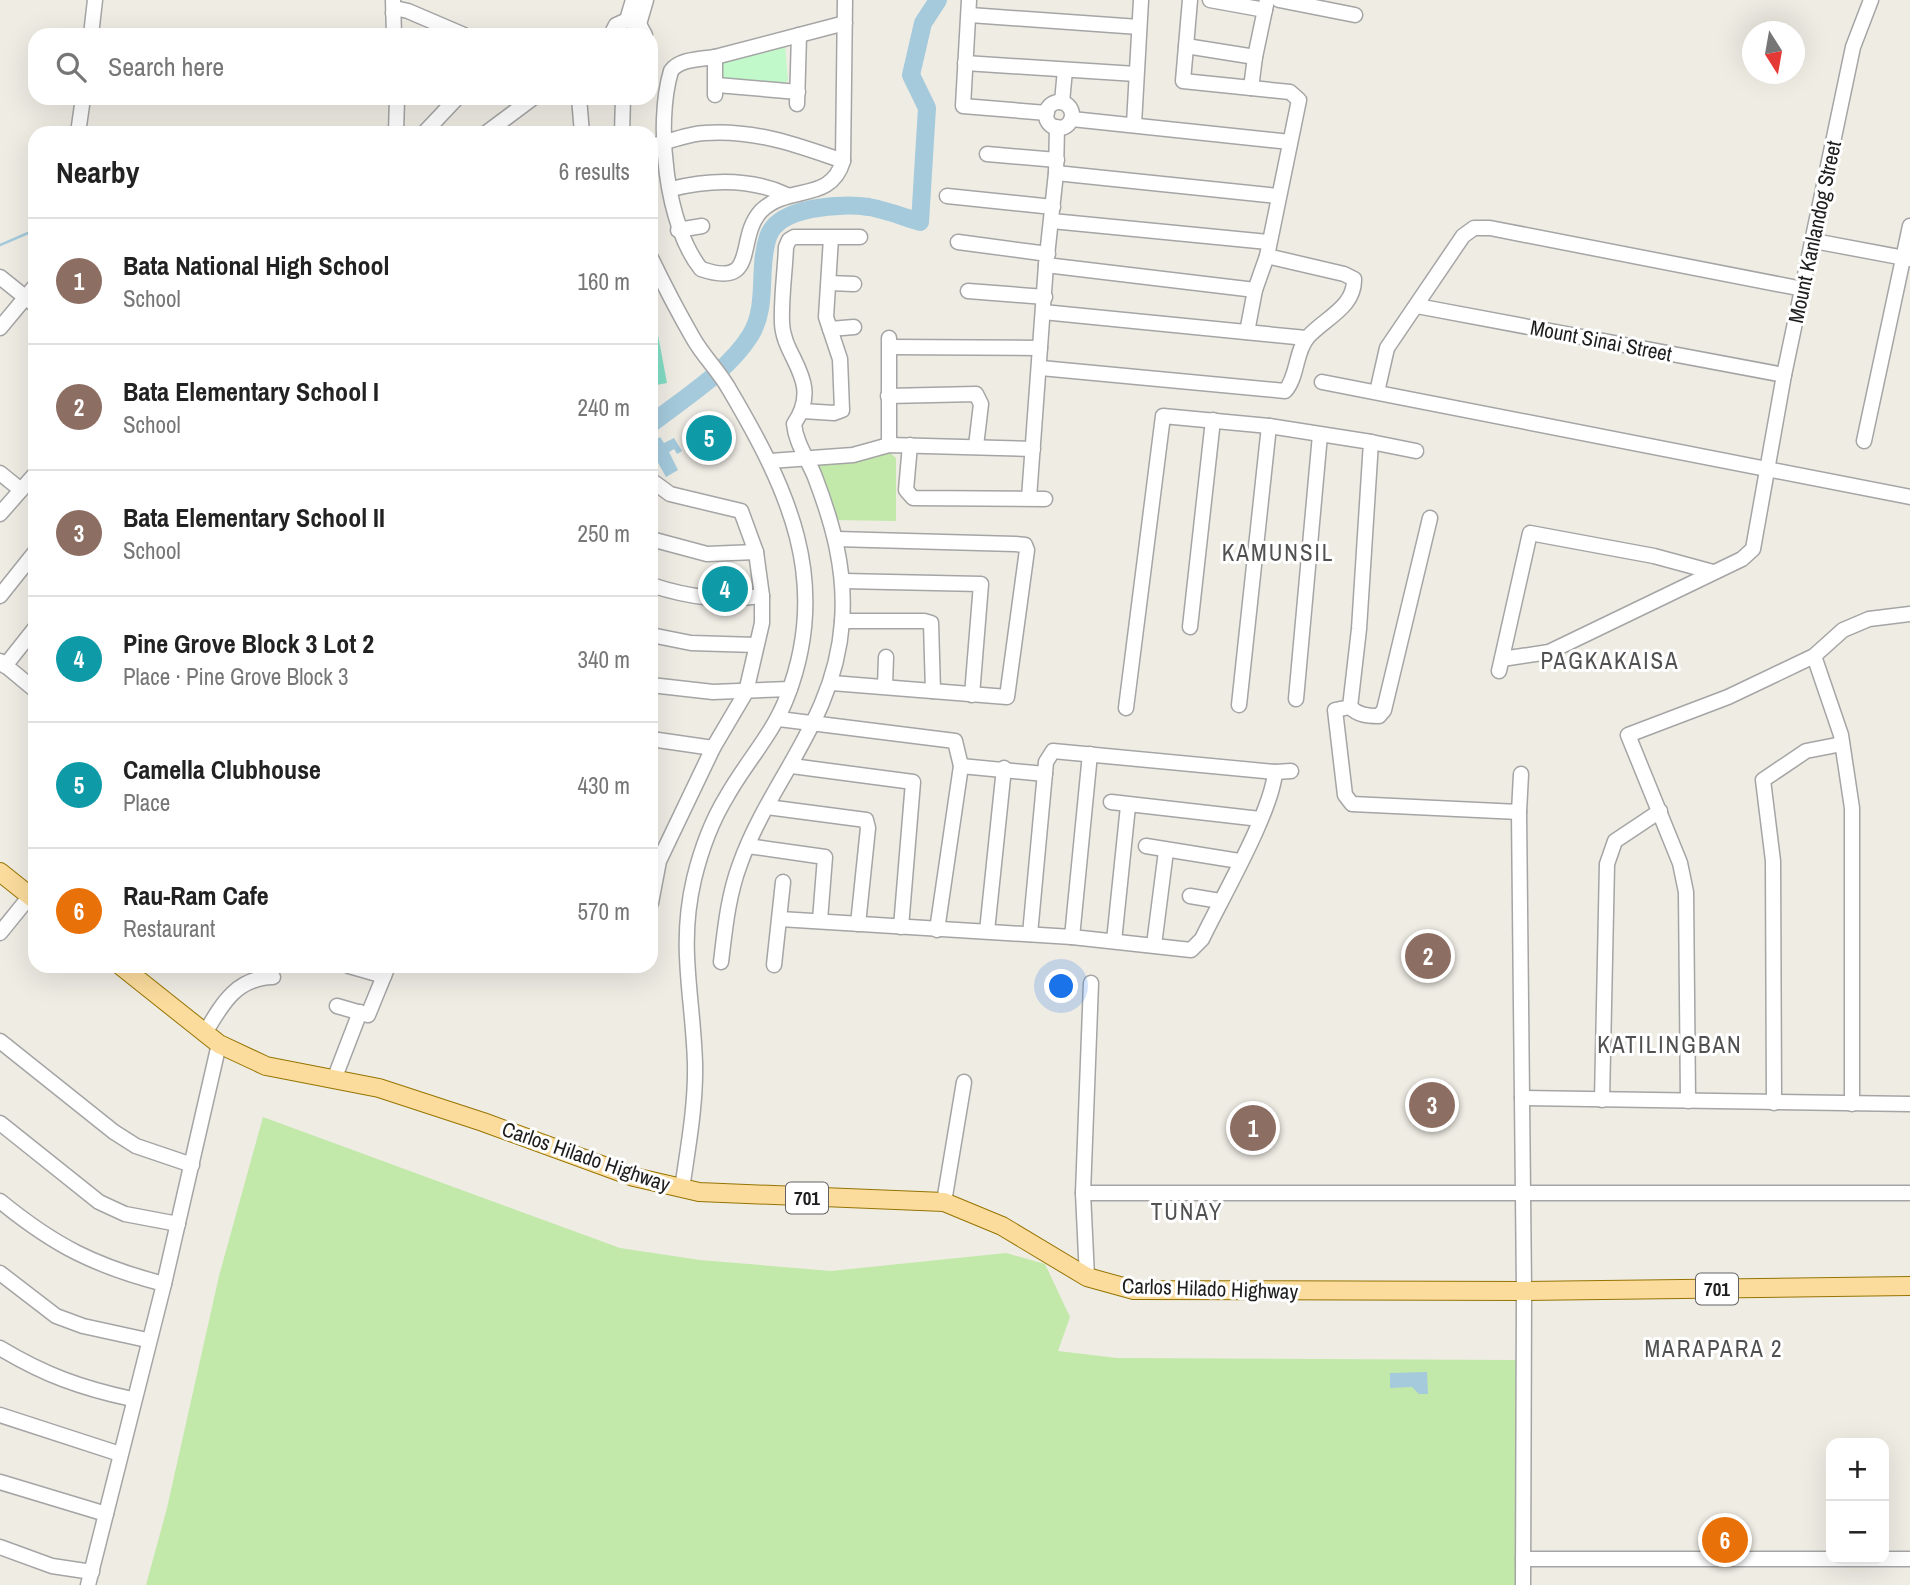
<!DOCTYPE html>
<meta charset="utf-8">
<style>
body{margin:0;font-family:"Archivo Narrow",sans-serif;background:#f6f6f6;color:#222}
.controls{position:absolute;right:21px;bottom:21px;display:grid;overflow:hidden;border-radius:14px;box-shadow:0 7px 28px #0002}
.controls button{width:63px;height:63px;display:grid;place-items:center;padding:0;border:0;border-bottom:2px solid #e0e0e0;background:#fff;color:#222;font:35px sans-serif}
.compass{position:absolute;left:1742px;top:21px;width:63px;height:63px;border-radius:50%;background:#fff;box-shadow:0 7px 28px #0002;rotate:169deg}
.you{position:absolute;left:1062px;top:987px;width:24px;height:24px;margin:-18px;border:5px solid #fff;border-radius:50%;background:#1a73e8;box-shadow:0 0 0 10px #1a73e833}
.badge{display:grid;place-items:center;width:46px;height:46px;border-radius:50%;background:#7c3aed;color:#fff;font-size:23px;font-weight:700}
.pin{position:absolute;translate:-50% -50%;border:4px solid #fff;box-shadow:0 2px 7px #0006}
.list{margin:0;padding:0;list-style:none}
h2{display:flex;justify-content:space-between;align-items:center;height:91px;margin:0;padding:0 28px;font-size:30px}
h2 small{font-size:23px;font-weight:400;color:#767676}
.list li{display:grid;grid-template-columns:46px 1fr auto;gap:21px;align-items:center;box-sizing:border-box;height:126px;padding:0 28px;border-top:2px solid #e0e0e0}
.list b{display:block;font-size:26px;white-space:nowrap}
.list p{margin:0;font-size:23px;white-space:nowrap;color:#767676}
.list em{font-size:23px;font-style:normal;color:#767676}
.icon{flex:none;width:38px;height:38px;fill:none;stroke:currentColor;stroke-width:2;stroke-linecap:round;stroke-linejoin:round}
.map{position:relative;flex:none;width:1910px;height:1585px;overflow:hidden}
.search{position:absolute;background:#fff;box-shadow:0 7px 28px #0002;left:28px;top:28px;width:630px;height:77px;display:flex;align-items:center;gap:18px;box-sizing:border-box;padding:0 24px;border-radius:21px;color:#767676;font-size:26px}
.panel{position:absolute;background:#fff;box-shadow:0 7px 28px #0002;left:28px;top:126px;width:630px;height:847px;border-radius:21px}
.map>svg:first-child{display:block}
.grass{fill:#c2e9aa}
.park{fill:#c1f9cb}
.pitch{fill:#82ddc4}
.water{fill:#a4cadc}
.lines{fill:none;stroke-linecap:round;stroke-linejoin:round}
.stream{stroke:#a4cadc;stroke-width:2.5}
.river{stroke:#a4cadc;stroke-width:18}
.minor-casing{stroke:#a5a5a5;stroke-width:17}
.major-casing{stroke:#967401;stroke-width:20}
.minor{stroke:#fff;stroke-width:14}
.major{stroke:#fbdc9d;stroke-width:18}
.labels{text-anchor:middle;stroke-width:6;stroke-linejoin:round;paint-order:stroke}
.shield{fill:#fff;stroke:#626262;stroke-width:2}
.shield-label{font-size:19px;font-weight:bold;fill:#1e1e1e}
.street-label{font-size:21px;fill:#1e1e1e;stroke:#fff}
.neighbourhood-label{font-size:23px;letter-spacing:2px;fill:#515151;stroke:#fff}
</style>
<div class="map">
<svg width="1910" height="1585" viewBox="0 0 1910 1585">
<rect width="100%" height="100%" fill="#efece4"/>
<g class="grass">
<path d="M888,451L896,458V521L831,520L816,471L817,464L857,462Z"/>
<path d="M263,1117L620,1248L700,1260L831,1271L1006,1253L1045,1264L1070,1317L1058,1351L1117,1358L1519,1360V1585H146L167,1508L219,1276Z"/>
</g>
<path class="park" d="M785,44L788,80L782,86L720,80L718,62Z"/>
<path class="pitch" d="M658,335L667,383L651,386V337Z"/>
<g class="water">
<path d="M660,437L664,443L674,438L682,451L677,454L674,449L669,452L678,470L666,477L651,450V442Z"/>
<path d="M1427,1372L1428,1394H1419L1412,1387L1390,1388V1373Z"/>
</g>
<g class="lines">
<path class="stream" d="M0,245L35,230"/>
<path class="river" d="M651,424C684,398 727,372 750,336C769,306 757,269 768,237C778,206 842,203 869,207C886,210 904,217 920,222L927,108L911,75L923,23L938,0"/>
<g class="minor-casing">
<g id="minor">
<path d="M393,0L394,35"/>
<path d="M969,0L963,106L1047,113"/>
<path d="M1190,0L1183,81L1290,92L1299,100L1267,256L1255,290L1247,332"/>
<path d="M1210,0L1265,10"/>
<path d="M1279,0L1355,15"/>
<path d="M393,13L399,9L408,11L464,35"/>
<path d="M970,15L1139,27"/>
<path d="M627,20L633,0"/>
<path d="M845,23L715,57C701,59 679,59 671,71C655,124 666,226 701,269C760,289 735,239 761,211C788,184 831,203 843,161L845,0"/>
<path d="M639,24L646,0"/>
<path d="M91,35L95,0"/>
<path d="M611,35L616,25L627,20L639,24L645,35"/>
<path d="M1186,46L1255,57L1251,88"/>
<path d="M715,57V95"/>
<path d="M1255,57L1267,0"/>
<path d="M965,63L1136,74"/>
<path d="M717,85L798,92"/>
<path d="M579,98L582,133"/>
<path d="M1062,102L1065,70"/>
<circle cx="1059" cy="115" r="13"/>
<path d="M797,104L799,35"/>
<path d="M1072,119L1290,142"/>
<path d="M1134,124L1141,0"/>
<path d="M78,133L83,98"/>
<path d="M396,133L397,98"/>
<path d="M424,133L457,98"/>
<path d="M486,133L533,98"/>
<path d="M622,133L623,98"/>
<path d="M651,146C668,142 687,134 704,133C753,129 798,145 843,161"/>
<path d="M987,154L1057,160"/>
<path d="M1056,173L1278,196"/>
<path d="M671,189C711,179 750,178 787,195"/>
<path d="M947,196L1053,207"/>
<path d="M1052,221L1268,242"/>
<path d="M678,230L702,226"/>
<path d="M1814,241L1910,259"/>
<path d="M958,242L1048,254"/>
<path d="M651,258C664,285 678,312 693,338C703,356 719,371 729,389C788,489 832,581 787,697C773,734 746,762 727,796C711,822 701,850 694,879C678,947 693,996 695,1063C696,1105 688,1147 682,1189"/>
<path d="M1046,265L1255,290"/>
<path d="M0,277L35,305"/>
<path d="M829,283L854,284"/>
<path d="M968,291L1045,297"/>
<path d="M1417,306L1784,375"/>
<path d="M1043,312L1306,338"/>
<path d="M0,328L35,286"/>
<path d="M830,329L854,327"/>
<path d="M890,347L1040,348"/>
<path d="M1041,368L1285,391C1298,377 1295,351 1308,337C1325,318 1355,307 1354,279L1344,274L1267,256"/>
<path d="M1322,382L1910,497"/>
<path d="M1377,392L1387,348L1463,236L1474,228H1490L1803,289"/>
<path d="M888,396L976,394L981,404L976,446"/>
<path d="M803,411L834,413L842,410L840,359L826,317L831,238"/>
<path d="M1864,441L1910,226"/>
<path d="M1371,442L1416,451"/>
<path d="M889,445V338"/>
<path d="M910,445L906,490L913,498L1045,499"/>
<path d="M770,461L853,455L889,445L1033,449"/>
<path d="M0,473L21,490"/>
<path d="M651,480L670,494L741,511L756,552L762,596V623L746,692L713,748L659,861L651,903"/>
<path d="M1029,498L1046,265L1056,173L1057,127"/>
<path d="M0,514L35,474"/>
<path d="M651,539L707,554L756,552"/>
<path d="M843,581L981,584L972,695"/>
<path d="M651,585C691,598 721,601 762,596"/>
<path d="M0,596L35,552"/>
<path d="M842,621H924L931,623L933,691"/>
<path d="M1190,627L1213,420"/>
<path d="M651,635L691,643L756,645"/>
<path d="M1814,656L1841,735L1852,808V1104"/>
<path d="M1502,659L1549,652L1742,559L1753,549L1784,375L1853,47L1871,0"/>
<path d="M0,661L35,690"/>
<path d="M5,666L35,628"/>
<path d="M1499,671L1530,533L1654,556L1713,572"/>
<path d="M832,683L1007,697L1027,550L1025,545L1015,544L836,539"/>
<path d="M651,685L713,692L790,689"/>
<path d="M885,686L886,657"/>
<path d="M1296,699L1320,435"/>
<path d="M1239,705L1269,426"/>
<path d="M1350,707C1358,715 1367,716 1379,716L1384,710L1430,518"/>
<path d="M1126,708L1163,416L1269,426L1371,442L1359,629L1350,707L1335,710L1345,795L1352,804L1519,812"/>
<path d="M779,719L955,741L961,766L937,930"/>
<path d="M651,739L713,748"/>
<path d="M792,766L913,782L901,927"/>
<path d="M961,766L1045,774"/>
<path d="M1521,774L1519,812L1524,1291L1523,1585"/>
<path d="M1111,802L1260,819"/>
<path d="M767,807L866,820L868,828L858,924"/>
<path d="M748,846L825,857L820,920"/>
<path d="M1146,846L1239,861"/>
<path d="M1190,896L1220,901"/>
<path d="M780,919L1072,937L1191,950L1202,939C1221,899 1272,812 1275,772"/>
<path d="M987,931L1004,768"/>
<path d="M0,933L30,896"/>
<path d="M1030,934L1046,762L1053,751L1275,772L1291,771"/>
<path d="M1072,937L1090,754"/>
<path d="M1114,941L1128,806"/>
<path d="M1154,945L1166,851"/>
<path d="M721,962C725,929 728,896 740,864C771,778 835,720 842,622C846,571 833,524 815,477C808,459 796,444 794,424C823,381 783,358 782,323C781,298 785,272 786,247L789,240L794,237H860"/>
<path d="M774,965L783,882"/>
<path d="M349,966L384,976"/>
<path d="M337,1006L368,1015L388,966"/>
<path d="M205,1033C222,1004 236,978 273,977"/>
<path d="M0,1041L114,1132L136,1146L192,1165"/>
<path d="M335,1077L360,1012"/>
<path d="M1522,1098L1910,1104"/>
<path d="M1602,1100L1607,864L1615,841L1660,811"/>
<path d="M1688,1101L1686,892L1680,863L1628,735L1728,697L1814,656L1843,630L1869,619L1910,614"/>
<path d="M1774,1103L1773,861L1763,780L1806,751L1842,744"/>
<path d="M0,1123L99,1202L125,1214L178,1224"/>
<path d="M1083,1193H1910"/>
<path d="M0,1201C55,1246 95,1266 164,1284"/>
<path d="M944,1202L964,1082"/>
<path d="M0,1273L56,1316L83,1326L147,1340"/>
<path d="M1087,1277L1083,1193L1091,983"/>
<path d="M0,1348C45,1375 81,1388 132,1399"/>
<path d="M0,1415L120,1454"/>
<path d="M0,1482L106,1514"/>
<path d="M0,1547L52,1566L92,1572"/>
<path d="M1523,1559H1910"/>
<path d="M88,1585L164,1284L219,1044"/>
</g>
</g>
<g class="major-casing">
<g id="major">
<path d="M0,872L35,900"/>
<path d="M121,966L219,1044L266,1066L379,1088L483,1122L634,1177L699,1192L944,1202L1002,1226L1087,1277L1134,1290L1524,1291L1910,1286"/>
</g>
</g>
<use href="#minor" class="minor"/>
<use href="#major" class="major"/>
</g>
<g class="labels">
<g class="shield">
<rect x="786" y="1182.5" width="42" height="31" rx="5"/>
<rect x="1696" y="1273.5" width="42" height="31" rx="5"/>
</g>
<g class="shield-label">
<text x="807" y="1205">701</text>
<text x="1717" y="1296">701</text>
</g>
<g class="street-label">
<text transform="translate(1815 232) rotate(-78)" y="7">Mount Kanlandog Street</text>
<text transform="translate(1601 341) rotate(11)" y="7">Mount Sinai Street</text>
<text transform="translate(586 1157) rotate(19)" y="7">Carlos Hilado Highway</text>
<text transform="translate(1210 1289) rotate(2)" y="7">Carlos Hilado Highway</text>
</g>
<g class="neighbourhood-label">
<text x="1278" y="561">KAMUNSIL</text>
<text x="1610" y="669">PAGKAKAISA</text>
<text x="1670" y="1053">KATILINGBAN</text>
<text x="1187" y="1220">TUNAY</text>
<text x="1714" y="1357">MARAPARA 2</text>
</g>
</g>
</svg>
<div class="controls">
<button>+</button>
<button>−</button>
</div>
<svg class="compass" viewBox="-18 -18 36 36"><path d="M0-13l5 13h-10z" fill="#e53935"/><path d="M0 13l5-13h-10z" fill="#767676"/></svg>
<div class="you"></div>
<div class="pin badge" style="left:1253px;top:1128px;background:#8d6e63">1</div>
<div class="pin badge" style="left:1428px;top:956px;background:#8d6e63">2</div>
<div class="pin badge" style="left:1432px;top:1105px;background:#8d6e63">3</div>
<div class="pin badge" style="left:725px;top:589px;background:#0f9aa8">4</div>
<div class="pin badge" style="left:709px;top:438px;background:#0f9aa8">5</div>
<div class="pin badge" style="left:1725px;top:1540px;background:#e8710a">6</div>
<div class="search"><svg class="icon" aria-label="search" viewBox="0 0 24 24"><circle cx="10" cy="10" r="6"/><path d="M15 15l6 6"/></svg>Search here</div>
<section class="panel">
<h2>Nearby<small>6 results</small></h2>
<ul class="list">
<li><span class="badge" style="background:#8d6e63">1</span><div><b>Bata National High School</b><p>School</p></div><em>160 m</em></li>
<li><span class="badge" style="background:#8d6e63">2</span><div><b>Bata Elementary School I</b><p>School</p></div><em>240 m</em></li>
<li><span class="badge" style="background:#8d6e63">3</span><div><b>Bata Elementary School II</b><p>School</p></div><em>250 m</em></li>
<li><span class="badge" style="background:#0f9aa8">4</span><div><b>Pine Grove Block 3 Lot 2</b><p>Place · Pine Grove Block 3</p></div><em>340 m</em></li>
<li><span class="badge" style="background:#0f9aa8">5</span><div><b>Camella Clubhouse</b><p>Place</p></div><em>430 m</em></li>
<li><span class="badge" style="background:#e8710a">6</span><div><b>Rau-Ram Cafe</b><p>Restaurant</p></div><em>570 m</em></li>
</ul>
</section>
</div>
